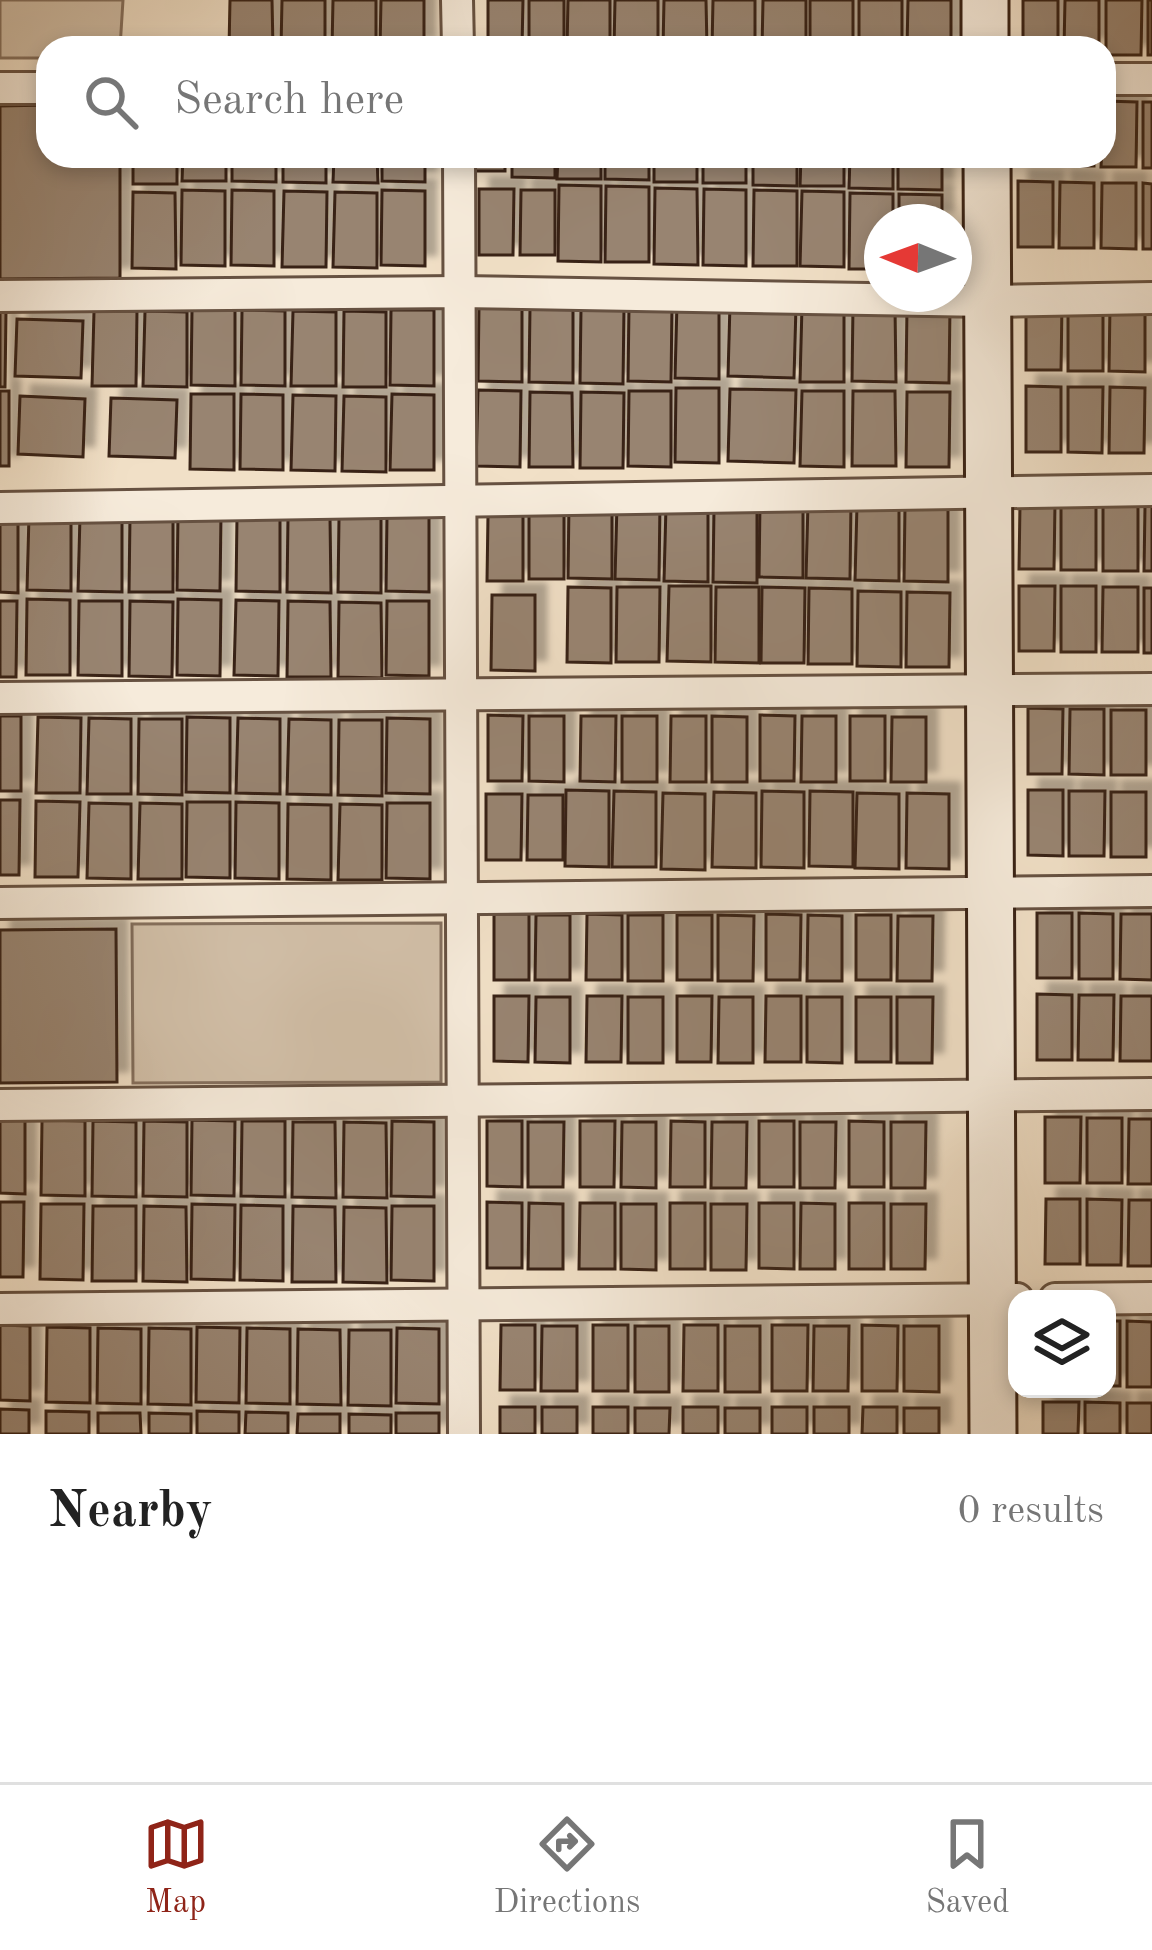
<!DOCTYPE html>
<style>
body{margin:0;font-family:"Old Standard TT",serif;background:#f2f2f2;color:#222}
.controls{position:absolute;right:36px;bottom:36px;display:grid;overflow:hidden;border-radius:24px;box-shadow:0 6px 18px #0003}
.controls button{width:108px;height:108px;display:grid;place-items:center;padding:0;border:0;border-bottom:3px solid #e0e0e0;background:#fff;color:#222;font:60px sans-serif}
.compass{position:absolute;left:864px;top:204px;width:108px;height:108px;border-radius:50%;background:#fff;box-shadow:0 6px 18px #0003;rotate:271deg}
.list{margin:0;padding:0;list-style:none}
h2{display:flex;justify-content:space-between;align-items:center;height:156px;margin:0;padding:0 48px;font-size:51px}
h2 small{font-size:39px;font-weight:400;color:#767676}
.icon{flex:none;width:66px;height:66px;fill:none;stroke:currentColor;stroke-width:2;stroke-linecap:round;stroke-linejoin:round}
.map{position:relative;flex:none;width:1152px;height:1434px;overflow:hidden}
.search{position:absolute;background:#fff;box-shadow:0 6px 18px #0003;left:36px;right:36px;top:36px;height:132px;display:flex;align-items:center;gap:30px;box-sizing:border-box;padding:0 42px;border-radius:36px;color:#767676;font-size:45px}
.sheet{height:348px;background:#fff}
nav{display:flex;justify-content:space-around;align-items:center;box-sizing:border-box;height:168px;border-top:3px solid #e0e0e0;background:#fff;font-size:33px;color:#767676}
nav a{display:grid;justify-items:center;gap:6px}
nav .on{color:#8f2418}
.map>svg:first-child{display:block}
.green{fill:#d2c0a9;stroke:#85705e;stroke-width:3}
.building{fill:#988471;stroke:#382114;stroke-width:3;filter:url(#shadow)}
.lines{fill:none;stroke-linecap:round;stroke-linejoin:round}
.street-casing{stroke:#665141;stroke-width:36}
.secondary-casing{stroke:#382114;stroke-width:51}
.street{stroke:#f6ebdb;stroke-width:30}
.secondary{stroke:#f6ebdb;stroke-width:45}
</style>
<div class="map">
<svg width="1152" height="1434" viewBox="0 0 1152 1434">
<defs>
<filter id="shadow"><feDropShadow dx="11" dy="-11" stdDeviation="3" flood-color="#0004"/></filter>
</defs>
<rect width="100%" height="100%" fill="#f1e0c7"/>
<filter id="stains"><feTurbulence type="fractalNoise" baseFrequency=".00167" numOctaves="4"/><feColorMatrix values="0 0 0 0 .2 0 0 0 0 .09 0 0 0 0 .02 0 0 0 .5 -.17"/></filter>
<radialGradient id="worn" r=".72"><stop offset=".6" stop-color="#630" stop-opacity="0"/><stop offset="1" stop-color="#630" stop-opacity=".3"/></radialGradient>
<g class="green">
<path d="M0,0H123L120,48H48V58H0Z"/>
<path d="M441,923V1082L133,1083L132,924Z"/>
</g>
<g class="building">
<path d="M230,0H272L273,48H229Z"/>
<path d="M282,0H325V48H281Z"/>
<path d="M333,0H376V48H332Z"/>
<path d="M381,0H424V48H380Z"/>
<path d="M488,0H523L522,48H488Z"/>
<rect x="529" y="0" width="35" height="48"/>
<path d="M568,0H610V48H567Z"/>
<path d="M615,0H658V48H614Z"/>
<path d="M664,0H706L707,48H663Z"/>
<path d="M713,0H755V48H712Z"/>
<path d="M763,0H806V48H762Z"/>
<rect x="810" y="0" width="43" height="48"/>
<rect x="859" y="0" width="43" height="48"/>
<path d="M908,0H951V48H907Z"/>
<rect x="1023" y="0" width="35" height="48"/>
<path d="M1065,0H1099V48H1064Z"/>
<path d="M1106,0H1142L1141,55H1106Z"/>
<rect x="1148" y="0" width="4" height="55"/>
<path d="M1104,101L1137,102L1136,167H1101Z"/>
<rect x="1143" y="102" width="9" height="66"/>
<path d="M48,105V156H120V278L0,279V106Z"/>
<rect x="133" y="156" width="44" height="28"/>
<path d="M183,156H226V181H182Z"/>
<path d="M232,156H276V182L232,181Z"/>
<path d="M283,156H326V183L283,182Z"/>
<path d="M334,156H377L378,183L333,182Z"/>
<path d="M382,156H425V182L382,181Z"/>
<rect x="470" y="156" width="35" height="15"/>
<path d="M512,156H555V178L512,177Z"/>
<path d="M558,156H601V179H557Z"/>
<path d="M605,156H649V180L605,179Z"/>
<rect x="654" y="156" width="43" height="26"/>
<rect x="703" y="156" width="43" height="27"/>
<path d="M753,156H797V186L753,185Z"/>
<path d="M801,156H844V186H800Z"/>
<path d="M850,156H893V189L849,188Z"/>
<path d="M898,156H942V190L898,189Z"/>
<rect x="1018" y="156" width="35" height="9"/>
<rect x="1060" y="156" width="34" height="10"/>
<path d="M1018,181L1053,182V247H1018Z"/>
<path d="M1060,182L1094,183V248H1059Z"/>
<path d="M1102,183H1136V249L1101,248Z"/>
<path d="M1143,183L1152,184V249H1143Z"/>
<path d="M559,185L601,186V262L558,261Z"/>
<path d="M606,186L649,187V262H605Z"/>
<path d="M655,188L697,189L698,265L654,264Z"/>
<path d="M479,189H514L513,255H479Z"/>
<path d="M704,189L746,190V266L703,265Z"/>
<path d="M182,190L225,191V266L181,265Z"/>
<path d="M232,190L274,191V266L231,265Z"/>
<path d="M382,190L425,191V266L381,265Z"/>
<path d="M521,190H555V255H520Z"/>
<path d="M754,190L797,191V266H753Z"/>
<path d="M284,191L327,192L326,267H282Z"/>
<path d="M802,191L844,192V267L800,266Z"/>
<path d="M133,192L175,193L176,269L132,268Z"/>
<path d="M335,192L377,193V268L333,267Z"/>
<path d="M850,193L893,194V222H882V269H849Z"/>
<path d="M899,194L942,195V222H899Z"/>
<path d="M677,303L719,304V379L675,378Z"/>
<path d="M730,304L796,306L794,378L728,376Z"/>
<path d="M1026,304L1062,305L1061,370H1026Z"/>
<rect x="1068" y="305" width="35" height="66"/>
<path d="M479,306L522,307V382L478,381Z"/>
<path d="M629,306L672,307L671,382L628,381Z"/>
<path d="M802,306L844,307V382H800Z"/>
<path d="M853,306L895,307L896,382L852,381Z"/>
<path d="M1110,306H1145V372L1109,371Z"/>
<path d="M530,307L573,308V383L529,382Z"/>
<path d="M907,307L950,308L949,383L906,382Z"/>
<path d="M581,308H624L623,384L580,383Z"/>
<path d="M192,310H235V386L191,385Z"/>
<path d="M242,310L285,311V386L241,385Z"/>
<path d="M391,310H434V386L390,385Z"/>
<path d="M94,311H137L136,386H92Z"/>
<path d="M145,311L187,312V387L143,386Z"/>
<path d="M293,311L336,312V386H291Z"/>
<path d="M344,311L386,312V387H343Z"/>
<path d="M0,312H6L5,387H0Z"/>
<path d="M17,319L83,321L81,378L15,376Z"/>
<path d="M1026,386L1061,387V452H1026Z"/>
<path d="M1068,387H1103L1102,453L1068,452Z"/>
<path d="M1110,387L1145,388L1144,453H1109Z"/>
<path d="M676,388H719V463L675,462Z"/>
<path d="M730,389L796,390L794,463L728,461Z"/>
<path d="M478,390L521,391L520,467L476,466Z"/>
<rect x="0" y="391" width="9" height="75"/>
<path d="M629,391H671V467L628,466Z"/>
<path d="M802,391H844V467L800,466Z"/>
<path d="M853,391H895L896,466H852Z"/>
<path d="M530,392L572,393L573,467H529Z"/>
<path d="M581,392L624,393L623,468H580Z"/>
<path d="M907,392H950L949,467H906Z"/>
<path d="M191,394H234V470L190,469Z"/>
<path d="M241,394L283,395V470L240,469Z"/>
<path d="M392,394L434,395V470H390Z"/>
<path d="M293,395L336,396L335,471L291,470Z"/>
<path d="M20,396L85,399L83,457L18,454Z"/>
<path d="M344,396L386,397V472L342,471Z"/>
<path d="M111,398L177,400L175,458L109,456Z"/>
<path d="M760,502H803V578L759,577Z"/>
<path d="M569,503H612V579L568,578Z"/>
<path d="M808,503H851L850,579L806,578Z"/>
<path d="M617,504H660L659,580L615,579Z"/>
<path d="M1020,504H1055L1054,569H1019Z"/>
<path d="M857,505L899,506V581L855,580Z"/>
<rect x="1061" y="505" width="35" height="65"/>
<rect x="1103" y="505" width="35" height="66"/>
<path d="M666,506L708,507V582L664,581Z"/>
<path d="M905,506H948V582L904,581Z"/>
<path d="M1145,506H1152V571H1144Z"/>
<path d="M714,507L757,508V583L713,582Z"/>
<rect x="529" y="514" width="35" height="65"/>
<path d="M29,515L71,516V591L27,590Z"/>
<path d="M178,515H221L220,591L177,590Z"/>
<path d="M488,515H523V581H487Z"/>
<path d="M80,516L122,517V592L78,591Z"/>
<path d="M130,516L173,517V592H129Z"/>
<path d="M237,516L280,517V592L236,591Z"/>
<path d="M387,516L429,517V592L386,591Z"/>
<path d="M0,517H18V593L0,592Z"/>
<path d="M288,517H330L331,593L287,592Z"/>
<path d="M339,518H381V593L338,592Z"/>
<path d="M669,586H711V662L667,661Z"/>
<path d="M1019,586H1055L1054,651H1019Z"/>
<rect x="1061" y="586" width="35" height="66"/>
<path d="M568,587L611,588V663L567,662Z"/>
<path d="M617,587H660L659,662H616Z"/>
<path d="M716,587H759V663L715,662Z"/>
<path d="M762,587L805,588L804,663H761Z"/>
<path d="M1103,587H1138V652H1102Z"/>
<path d="M809,588L852,589V664H808Z"/>
<rect x="1144" y="588" width="8" height="65"/>
<path d="M858,591L901,592V667L857,666Z"/>
<path d="M907,592L950,593L949,667H906Z"/>
<path d="M492,595H535V671L491,670Z"/>
<path d="M27,599L70,600V675H26Z"/>
<path d="M178,599L221,600L220,676L177,675Z"/>
<path d="M236,600L279,601L278,676L234,675Z"/>
<path d="M0,601H17L16,677H0Z"/>
<path d="M79,601H122V676L78,675Z"/>
<path d="M130,601L173,602L172,677L129,676Z"/>
<path d="M288,601L330,602L331,677H287Z"/>
<path d="M387,601H429V676L386,675Z"/>
<path d="M339,602L381,603L382,678L338,677Z"/>
<path d="M1028,708L1063,709L1062,774H1028Z"/>
<path d="M1070,709H1104V775L1069,774Z"/>
<rect x="1111" y="710" width="35" height="65"/>
<path d="M488,715L523,716L522,781H488Z"/>
<path d="M760,715L795,716L794,781H760Z"/>
<rect x="0" y="716" width="21" height="75"/>
<path d="M529,716H564V782L529,781Z"/>
<path d="M581,716H616L615,782L580,781Z"/>
<rect x="622" y="716" width="35" height="66"/>
<path d="M671,716H706V782H670Z"/>
<path d="M712,716L747,717V782H712Z"/>
<path d="M802,716H836V782H801Z"/>
<rect x="850" y="716" width="35" height="65"/>
<path d="M38,717L81,718L80,793H36Z"/>
<path d="M187,717L230,718V793L186,792Z"/>
<path d="M892,717H926V782H891Z"/>
<path d="M89,718L131,719V794H87Z"/>
<path d="M238,718L280,719V794L236,793Z"/>
<path d="M387,718L430,719V794L386,793Z"/>
<path d="M139,719H182V795L138,794Z"/>
<path d="M289,719L331,720V795L287,794Z"/>
<path d="M339,720H382V796L338,795Z"/>
<path d="M566,790L609,791V867L565,866Z"/>
<path d="M1028,790H1063V856L1028,855Z"/>
<path d="M614,791L656,792V867H612Z"/>
<path d="M762,791L804,792V868L761,867Z"/>
<path d="M810,791L853,792V867L809,866Z"/>
<path d="M1069,791H1105L1104,856H1069Z"/>
<path d="M714,792L756,793V868L712,867Z"/>
<rect x="1111" y="792" width="35" height="65"/>
<path d="M663,793L705,794V870L661,869Z"/>
<path d="M857,793L899,794V869L855,868Z"/>
<path d="M907,793L949,794V869L906,868Z"/>
<path d="M486,794H522L521,860H486Z"/>
<path d="M528,795H563V860H527Z"/>
<path d="M0,800H20L19,875H0Z"/>
<path d="M36,801L80,802L78,877H35Z"/>
<path d="M187,802H230V878L186,877Z"/>
<path d="M236,802L279,803V879L235,878Z"/>
<path d="M89,803L131,804V879L87,878Z"/>
<path d="M140,803L182,804V879H138Z"/>
<path d="M387,803H430V879L386,878Z"/>
<path d="M288,804L331,805V880L287,879Z"/>
<path d="M340,804L382,805V880H338Z"/>
<rect x="1037" y="913" width="35" height="65"/>
<path d="M1079,913L1113,914V979H1079Z"/>
<rect x="494" y="914" width="35" height="66"/>
<path d="M587,914L622,915V980H586Z"/>
<path d="M766,914L801,915L800,980H766Z"/>
<path d="M1121,914H1152V980L1120,979Z"/>
<path d="M536,915H570V980H535Z"/>
<rect x="628" y="915" width="35" height="66"/>
<rect x="677" y="915" width="35" height="65"/>
<path d="M718,915L754,916L753,981H718Z"/>
<path d="M808,915L842,916V981H807Z"/>
<rect x="856" y="915" width="35" height="65"/>
<path d="M898,916H933L932,981H897Z"/>
<path d="M116,929L117,1082L0,1083V930Z"/>
<path d="M1037,994L1072,995V1060H1037Z"/>
<path d="M1079,995H1114L1113,1060H1078Z"/>
<path d="M494,996H529L528,1062L494,1061Z"/>
<path d="M587,996H622L621,1062H586Z"/>
<path d="M677,996H712L711,1062H677Z"/>
<path d="M766,996H801V1062H765Z"/>
<path d="M1121,996H1152V1061H1120Z"/>
<path d="M536,997H570V1063L535,1062Z"/>
<rect x="628" y="997" width="35" height="66"/>
<path d="M719,997H753V1063H718Z"/>
<path d="M807,997H842V1063L807,1062Z"/>
<rect x="856" y="997" width="35" height="65"/>
<path d="M897,997H933L932,1063H897Z"/>
<path d="M1045,1117H1081L1080,1183H1045Z"/>
<path d="M0,1118H25V1194L0,1193Z"/>
<rect x="1087" y="1118" width="35" height="65"/>
<path d="M1129,1119H1152V1184H1128Z"/>
<path d="M42,1120L85,1121V1196L41,1195Z"/>
<path d="M192,1120L235,1121L234,1196L191,1195Z"/>
<path d="M93,1121L136,1122V1197L92,1196Z"/>
<path d="M144,1121L187,1122V1197L143,1196Z"/>
<path d="M242,1121H285V1197L241,1196Z"/>
<path d="M392,1121L434,1122V1197L391,1196Z"/>
<path d="M487,1121H522V1187L487,1186Z"/>
<path d="M580,1121H615L614,1187H580Z"/>
<path d="M671,1121L705,1122V1187H670Z"/>
<rect x="759" y="1121" width="35" height="66"/>
<path d="M849,1121L884,1122V1187H849Z"/>
<path d="M293,1122H335L336,1198L292,1197Z"/>
<path d="M344,1122L386,1123L387,1198L343,1197Z"/>
<path d="M528,1122H564L563,1187H528Z"/>
<path d="M622,1122H656V1188L621,1187Z"/>
<path d="M712,1122H747L746,1188H711Z"/>
<path d="M800,1122H836L835,1188H800Z"/>
<path d="M891,1122H926L925,1188H891Z"/>
<path d="M1046,1199H1080V1264H1045Z"/>
<path d="M1087,1199L1122,1200L1121,1265H1087Z"/>
<path d="M1129,1200H1152V1266H1128Z"/>
<path d="M0,1202H24L23,1277H0Z"/>
<path d="M487,1202L522,1203V1268H487Z"/>
<path d="M529,1203L563,1204V1269H528Z"/>
<path d="M580,1203H615V1269H579Z"/>
<rect x="670" y="1203" width="35" height="66"/>
<path d="M759,1203H794V1269L759,1268Z"/>
<path d="M801,1203L835,1204V1269H800Z"/>
<rect x="849" y="1203" width="35" height="66"/>
<path d="M41,1204H84L83,1280L40,1279Z"/>
<path d="M192,1204L235,1205L234,1280L191,1279Z"/>
<path d="M621,1204H656V1270L621,1269Z"/>
<path d="M711,1204H747L746,1270H711Z"/>
<path d="M891,1204H926L925,1269H891Z"/>
<path d="M241,1205L283,1206V1281L240,1280Z"/>
<path d="M93,1206H136V1281H92Z"/>
<path d="M144,1206L186,1207L187,1282L143,1281Z"/>
<path d="M293,1206L335,1207L336,1282H292Z"/>
<path d="M392,1206H434V1281L391,1280Z"/>
<path d="M344,1207L386,1208L387,1283L343,1282Z"/>
<rect x="1107" y="1321" width="13" height="65"/>
<path d="M1127,1321L1152,1322V1387H1127Z"/>
<path d="M0,1325L30,1326V1401L0,1400Z"/>
<path d="M501,1325H535V1390H500Z"/>
<rect x="593" y="1325" width="35" height="66"/>
<path d="M684,1325H718V1391H683Z"/>
<path d="M772,1325H808L807,1391H772Z"/>
<path d="M862,1325L898,1326L897,1391H862Z"/>
<path d="M542,1326H577V1391H541Z"/>
<rect x="635" y="1326" width="34" height="66"/>
<rect x="725" y="1326" width="35" height="66"/>
<path d="M814,1326H849L848,1391H813Z"/>
<path d="M904,1326H939V1392L904,1391Z"/>
<path d="M47,1327L90,1328V1403L46,1402Z"/>
<path d="M197,1327L240,1328L239,1403L196,1402Z"/>
<path d="M98,1328L141,1329V1404L97,1403Z"/>
<path d="M149,1328L191,1329V1405L148,1404Z"/>
<path d="M247,1328L290,1329V1404L246,1403Z"/>
<path d="M397,1328L439,1329V1404L396,1403Z"/>
<path d="M298,1329L340,1330L341,1405L297,1404Z"/>
<path d="M349,1330H391V1406L348,1405Z"/>
<path d="M1043,1402H1079L1078,1434H1043Z"/>
<path d="M1085,1402L1120,1403V1434H1085Z"/>
<rect x="1127" y="1403" width="25" height="31"/>
<rect x="500" y="1407" width="35" height="27"/>
<rect x="542" y="1407" width="35" height="27"/>
<rect x="593" y="1407" width="35" height="27"/>
<rect x="683" y="1407" width="35" height="27"/>
<rect x="772" y="1407" width="35" height="27"/>
<rect x="814" y="1407" width="35" height="27"/>
<path d="M863,1407H897V1434H862Z"/>
<path d="M635,1408H670L669,1434H635Z"/>
<rect x="725" y="1408" width="35" height="26"/>
<rect x="904" y="1408" width="35" height="26"/>
<path d="M0,1409L29,1410V1434H0Z"/>
<path d="M46,1411L89,1412V1434H46Z"/>
<path d="M197,1411L239,1412V1434H197Z"/>
<path d="M246,1412L288,1413V1434H245Z"/>
<path d="M98,1413H140L141,1434H98Z"/>
<path d="M149,1413L191,1414V1434H149Z"/>
<rect x="396" y="1413" width="43" height="21"/>
<path d="M298,1414H340V1434H297Z"/>
<path d="M349,1414L391,1415V1434H349Z"/>
</g>
<g class="lines">
<g class="street-casing">
<g id="street">
<path d="M457,0L458,48"/>
<path d="M1104,79H1152"/>
<path d="M0,88H48"/>
<path d="M459,156L464,1434"/>
<path d="M0,296L460,292L989,301L1152,298"/>
<path d="M0,508L1152,490"/>
<path d="M0,698L1152,689"/>
<path d="M0,903L1152,891"/>
<path d="M0,1105L1152,1094"/>
<path d="M1055,1299L1152,1298"/>
<path d="M0,1309L1017,1299"/>
</g>
</g>
<g class="secondary-casing">
<g id="secondary">
<path d="M985,0V48"/>
<path d="M987,156L993,1434"/>
</g>
</g>
<use href="#street" class="street"/>
<use href="#secondary" class="secondary"/>
</g>
<rect width="100%" height="100%" filter="url(#stains)"/>
<rect width="100%" height="100%" fill="url(#worn)"/>
</svg>
<div class="controls">
<button><svg class="icon" aria-label="layers" viewBox="0 0 24 24"><path d="M12 4l9 5-9 5-9-5zM3 14l9 5 9-5"/></svg></button>
</div>
<svg class="compass" viewBox="-18 -18 36 36"><path d="M0-13l5 13h-10z" fill="#e53935"/><path d="M0 13l5-13h-10z" fill="#767676"/></svg>
<div class="search"><svg class="icon" aria-label="search" viewBox="0 0 24 24"><circle cx="10" cy="10" r="6"/><path d="M15 15l6 6"/></svg>Search here</div>
</div>
<section class="sheet">
<h2>Nearby<small>0 results</small></h2>
<ul class="list">
</ul>
</section>
<nav>
<a class="on"><svg class="icon" aria-label="map" viewBox="0 0 24 24"><path d="M3 6l6-2 6 2 6-2v14l-6 2-6-2-6 2zM9 4v14M15 6v14"/></svg>Map</a>
<a><svg class="icon" aria-label="directions" viewBox="0 0 24 24"><path d="M12 3l9 9-9 9-9-9zM9 14v-3h6M13 9l2 2-2 2"/></svg>Directions</a>
<a><svg class="icon" aria-label="saved" viewBox="0 0 24 24"><path d="M7 4h10v16l-5-4-5 4z"/></svg>Saved</a>
</nav>
